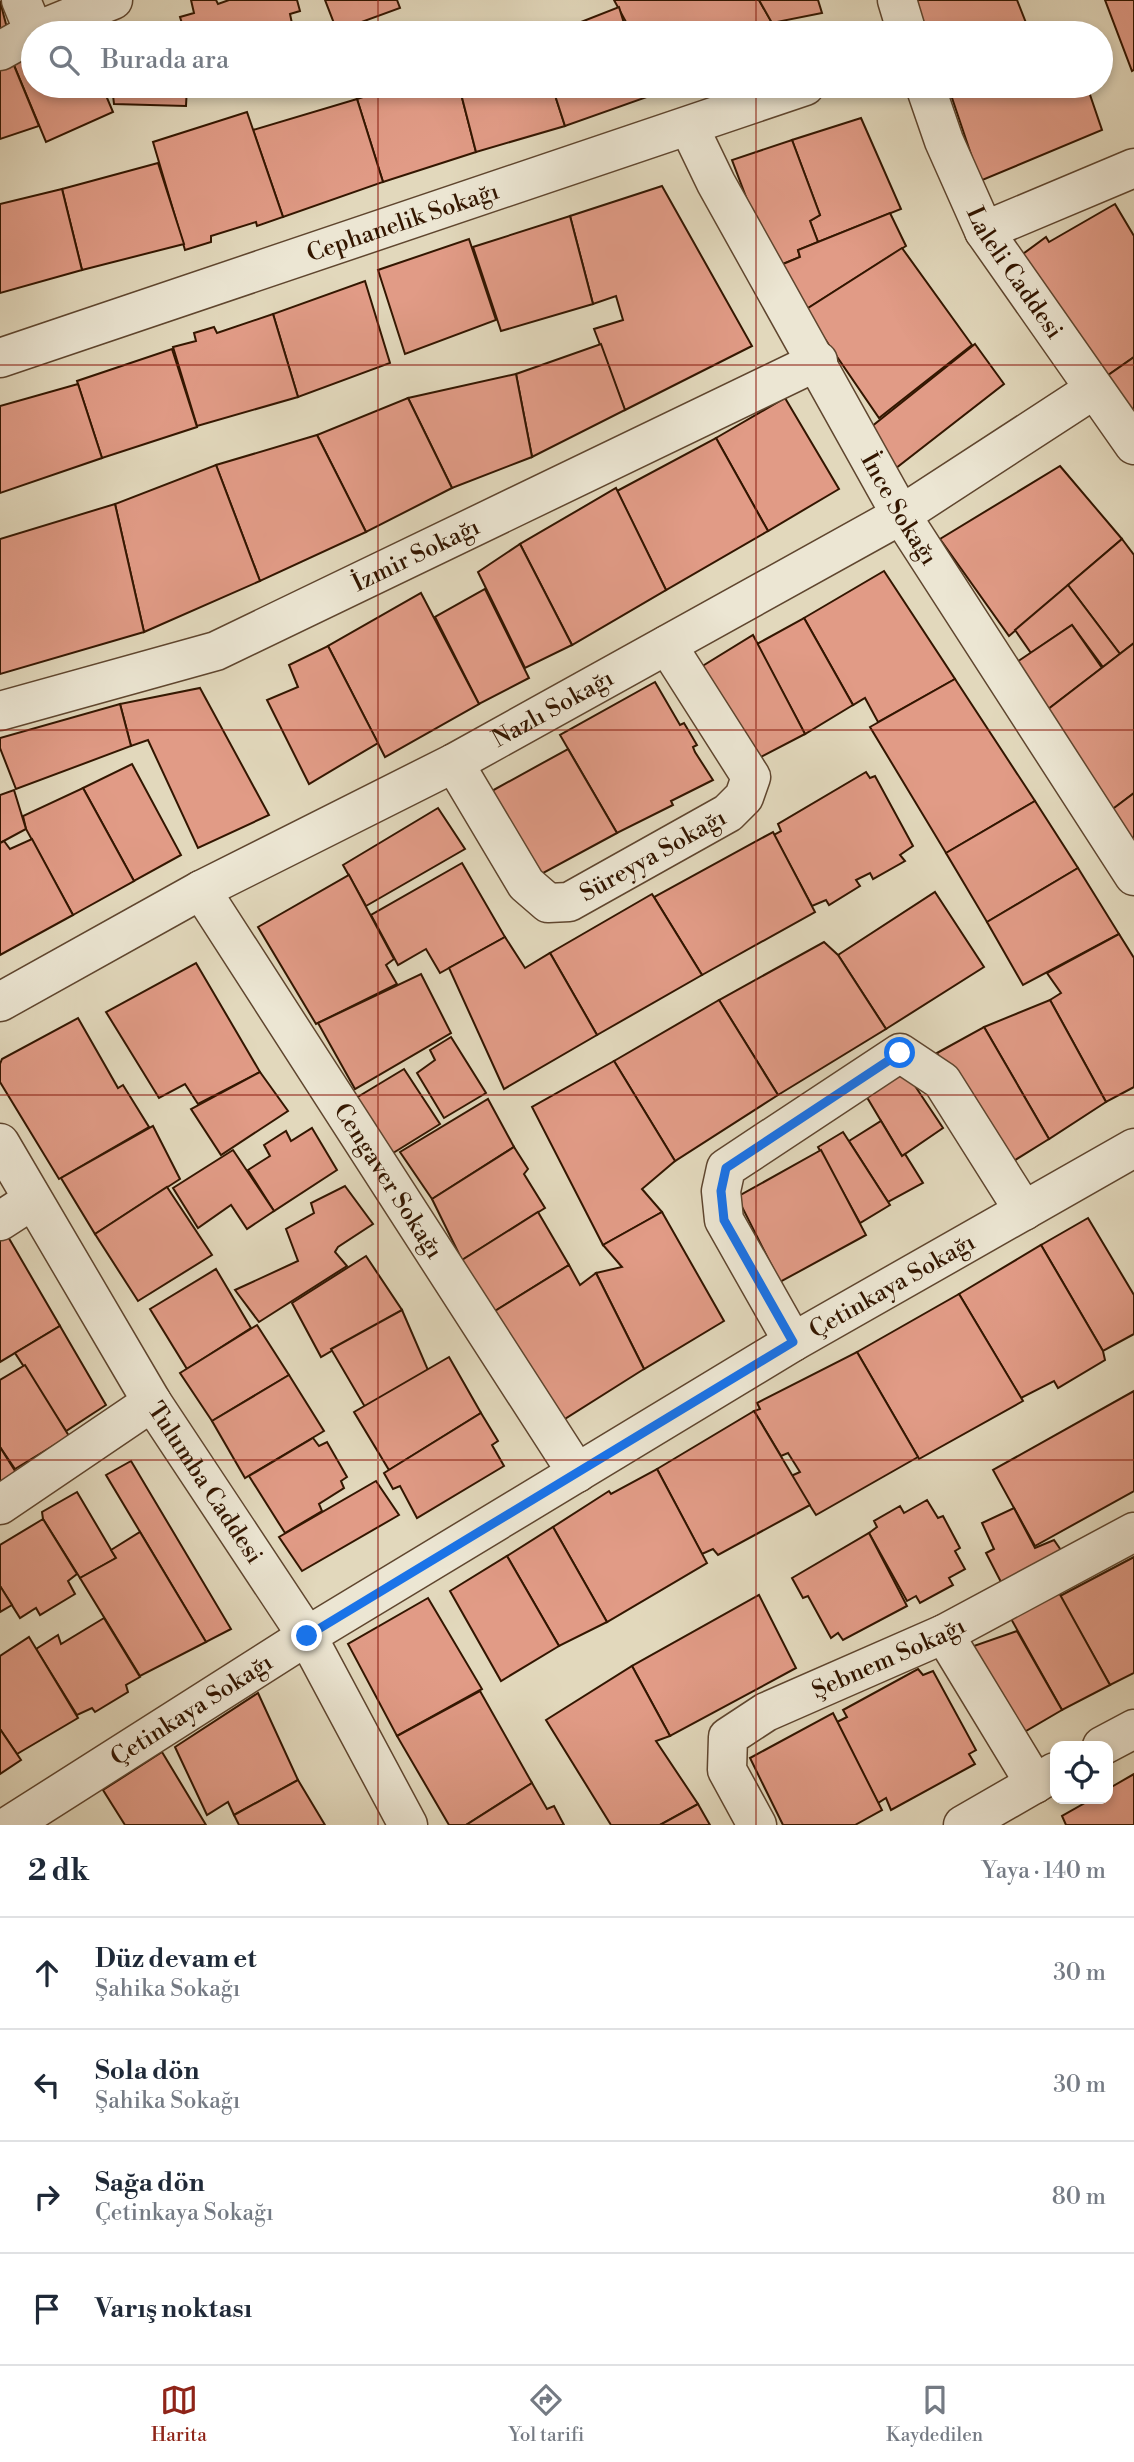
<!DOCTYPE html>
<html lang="tr">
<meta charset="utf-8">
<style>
body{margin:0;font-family:"Libre Bodoni",serif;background:#f6f6f7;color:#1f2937}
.controls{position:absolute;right:21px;bottom:21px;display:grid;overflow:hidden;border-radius:14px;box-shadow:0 4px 10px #0003}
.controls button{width:63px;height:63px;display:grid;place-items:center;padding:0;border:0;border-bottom:2px solid #e0e1e3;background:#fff;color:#1f2937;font:35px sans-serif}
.stop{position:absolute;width:21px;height:21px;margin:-16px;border:5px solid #1a73e8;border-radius:50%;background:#fff}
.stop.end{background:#1a73e8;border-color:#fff;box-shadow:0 2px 7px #0008}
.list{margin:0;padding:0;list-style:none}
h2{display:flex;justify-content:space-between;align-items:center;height:91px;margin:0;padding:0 28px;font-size:30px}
h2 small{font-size:23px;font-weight:400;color:#747a83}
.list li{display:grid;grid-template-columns:46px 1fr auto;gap:21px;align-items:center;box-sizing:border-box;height:112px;padding:0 28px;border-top:2px solid #e0e1e3}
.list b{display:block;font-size:26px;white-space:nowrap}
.list p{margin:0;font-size:23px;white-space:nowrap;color:#747a83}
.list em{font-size:23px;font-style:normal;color:#747a83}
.icon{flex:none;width:38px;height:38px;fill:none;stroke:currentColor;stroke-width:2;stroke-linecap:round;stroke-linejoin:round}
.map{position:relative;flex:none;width:1134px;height:1825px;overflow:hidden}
.search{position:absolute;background:#fff;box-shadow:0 4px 10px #0003;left:21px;right:21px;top:21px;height:77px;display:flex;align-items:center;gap:18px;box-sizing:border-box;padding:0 24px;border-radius:38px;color:#747a83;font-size:26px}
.sheet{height:539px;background:#fff}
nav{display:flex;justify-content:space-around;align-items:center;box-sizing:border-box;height:98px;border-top:2px solid #e0e1e3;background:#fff;font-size:19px;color:#747a83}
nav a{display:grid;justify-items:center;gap:4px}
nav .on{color:#8f2418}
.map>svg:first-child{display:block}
.building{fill:#e19b86;stroke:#331600;stroke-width:2}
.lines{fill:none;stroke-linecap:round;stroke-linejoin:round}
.minor-casing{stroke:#5f462f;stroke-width:41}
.tertiary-casing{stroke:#5f462f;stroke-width:41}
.minor{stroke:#ece6d3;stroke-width:38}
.tertiary{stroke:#ece6d3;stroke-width:38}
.route{stroke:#1a73e8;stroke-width:9}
.grid{fill:none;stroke:#8f2418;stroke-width:2;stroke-opacity:0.55}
.labels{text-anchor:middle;stroke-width:7;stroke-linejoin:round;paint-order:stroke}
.street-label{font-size:24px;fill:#331600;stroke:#ece6d3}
</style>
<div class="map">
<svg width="1134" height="1825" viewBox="0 0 1134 1825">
<rect width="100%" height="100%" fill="#e2d8bc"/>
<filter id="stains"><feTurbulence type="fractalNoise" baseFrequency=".00286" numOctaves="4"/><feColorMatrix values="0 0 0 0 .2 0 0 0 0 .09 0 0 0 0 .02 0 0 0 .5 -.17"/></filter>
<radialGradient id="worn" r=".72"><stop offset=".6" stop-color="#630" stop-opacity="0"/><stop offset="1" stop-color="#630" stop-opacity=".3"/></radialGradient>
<g class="building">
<path d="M191,0H216L218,4L229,0H297L300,11L290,14L294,33H185L180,17L194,13Z"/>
<path d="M325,0H397L400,8L337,31Z"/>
<path d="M614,0H759L772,23L750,33H632Z"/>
<path d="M759,0H818L822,13L772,23Z"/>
<path d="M912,0H1017L1030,33H926Z"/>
<path d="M1105,0H1134V70L1132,71Z"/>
<path d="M0,1L8,32L0,36Z"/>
<path d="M619,7L627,33H553Z"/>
<path d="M33,54V86H102L113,112L46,142L13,63Z"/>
<path d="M13,63L39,126L0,139V70Z"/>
<path d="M112,86H187L186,106L114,104Z"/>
<path d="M204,86H225V88L206,91Z"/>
<path d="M396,86H459L476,152L383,182L357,99Z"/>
<path d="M459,86H552L565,126L476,152Z"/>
<path d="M552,86H643L647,97L565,126Z"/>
<path d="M948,86H1087L1102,130L980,181Z"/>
<path d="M357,99L383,182L283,217L253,130Z"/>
<path d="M247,112L283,217L257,226L256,222L211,236V242L185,250L153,142Z"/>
<path d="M861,118L901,209L818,242L810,221L820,215L792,140Z"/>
<path d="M792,140L820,215L810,221L818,242L798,250L800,257L773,268L732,160Z"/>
<path d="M158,163L184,244L82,270L62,189Z"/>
<path d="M662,186L752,346L625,410L594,329L623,320L616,296L593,304L570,216Z"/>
<path d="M62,189L82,270L0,293V204Z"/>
<path d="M1115,204L1134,236V357L1104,378L1016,259L1046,237L1049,242Z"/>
<path d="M890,213L906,246L805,310L776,267L800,257L798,250Z"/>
<path d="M570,216L593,304L501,331L473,247Z"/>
<path d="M469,239L496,320L405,354L378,270Z"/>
<path d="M902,248L972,345L879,418L805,310Z"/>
<path d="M365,281L390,363L298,397L273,314Z"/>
<path d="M273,314L298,397L197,426L173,347L196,341L194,333L214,327L217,333Z"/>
<path d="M601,344L625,410L532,457L516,374Z"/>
<path d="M975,344L1004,384L891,472L866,431Z"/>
<path d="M172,349L197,427L102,458L77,381Z"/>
<path d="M1134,357V418L1104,378Z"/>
<path d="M516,374L532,457L452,488L408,398Z"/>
<path d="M78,384L102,458L0,493V406Z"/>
<path d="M408,398L452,488L366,532L317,435Z"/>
<path d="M785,398L839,489L768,531L716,438Z"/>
<path d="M317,435L366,532L260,581L216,465Z"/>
<path d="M716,438L768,531L666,590L617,491Z"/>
<path d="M216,465L260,581L144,632L115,504Z"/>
<path d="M1060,466L1122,539L1009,636L940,539Z"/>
<path d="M616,488L666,590L572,645L520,544Z"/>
<path d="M115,504L144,632L0,674V539Z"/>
<path d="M1122,539L1134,555V643L1120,654L1068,585Z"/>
<path d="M520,544L572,645L525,668L478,572Z"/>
<path d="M884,571L955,679L878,722L865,698L853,705L804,618Z"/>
<path d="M1068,585L1120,654L1103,667L1072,625L1031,653L1015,630Z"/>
<path d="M485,589L529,678L479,704L435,617Z"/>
<path d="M421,593L479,704L385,757L328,646Z"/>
<path d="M804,618L853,705L805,734L757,644Z"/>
<path d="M1072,625L1102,668L1047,710L1005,670Z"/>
<path d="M753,635L805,734L751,762L696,670Z"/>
<path d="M1134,643V793L1112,810L1047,710Z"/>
<path d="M328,646L378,743L309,784L267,700L298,687L289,665Z"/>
<path d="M955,679L1035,801L946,853L870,727Z"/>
<path d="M655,682L680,725L684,723L697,745L693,747L695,752L713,780L671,801L673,805L617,833L560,735Z"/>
<path d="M200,688L269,815L198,848L148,740L131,746L120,704Z"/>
<path d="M120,704L131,746L16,789L0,748V738Z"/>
<path d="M568,749L617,833L534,878L490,792Z"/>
<path d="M132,764L181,855L134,881L83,788Z"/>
<path d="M866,772L870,778L875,776L913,846L900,855L905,861L873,879L870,873L856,880L860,886L829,905L826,900L812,906L774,835L781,831L778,824Z"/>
<path d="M83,788L134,881L73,915L26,829L23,816Z"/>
<path d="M14,790L26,829L0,843V795Z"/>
<path d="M1134,793V858L1106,814Z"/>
<path d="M1035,801L1078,868L987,922L946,853Z"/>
<path d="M438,808L465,849L366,906L343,865Z"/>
<path d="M773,832L815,912L702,975L654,897Z"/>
<path d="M32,839L73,915L0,955V843L4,841L10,849Z"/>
<path d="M462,863L505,937L440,973L426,949L398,965L371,915Z"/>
<path d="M1078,868L1119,934L1023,985L987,922Z"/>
<path d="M349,875L394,959L386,965L397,984L316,1024L258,927Z"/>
<path d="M935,892L984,967L886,1029L838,955Z"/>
<path d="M652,894L702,975L597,1035L550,953Z"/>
<path d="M1119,934L1134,958V1087L1106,1102L1050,1000L1061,993L1047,973Z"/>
<path d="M505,937L525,968L550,953L597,1035L504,1089L449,968Z"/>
<path d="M824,942L838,955L886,1029L778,1095L719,1000Z"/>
<path d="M196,963L260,1072L198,1104L185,1084L159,1098L106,1012Z"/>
<path d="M421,974L451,1033L355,1089L318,1023Z"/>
<path d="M719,1000L778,1095L675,1161L614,1061Z"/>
<path d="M1050,1000L1106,1102L1049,1139L984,1027Z"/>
<path d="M78,1018L118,1088L123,1085L149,1127L59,1179L0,1082V1064L2,1059Z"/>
<path d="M984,1027L1049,1139L1004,1167L937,1053Z"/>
<path d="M451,1037L486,1093L444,1118L417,1073L435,1060L430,1050Z"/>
<path d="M614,1061L675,1161L642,1189L662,1212L603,1245L532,1107Z"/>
<path d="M901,1065L943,1128L902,1156L862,1089Z"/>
<path d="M404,1069L440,1124L385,1158L346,1104Z"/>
<path d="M260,1072L288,1111L221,1155L191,1109Z"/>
<path d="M488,1099L514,1147L432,1199L400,1152Z"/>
<path d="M881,1121L902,1156L905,1154L923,1183L888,1202L849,1141Z"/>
<path d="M153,1126L180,1179L95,1234L61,1178Z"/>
<path d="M312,1128L337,1170L274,1211L248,1170L270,1156L264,1145L286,1131L291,1141Z"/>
<path d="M843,1132L890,1205L860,1223L818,1147Z"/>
<path d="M514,1147L528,1169L524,1174L545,1208L462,1260L432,1199Z"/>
<path d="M233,1150L274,1211L247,1229L231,1205L198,1228L173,1188Z"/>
<path d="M821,1150L866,1235L780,1282L737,1197Z"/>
<path d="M345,1186L373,1224L338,1247L335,1252L347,1266L259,1322L235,1290L298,1261L286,1229L314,1213L311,1203Z"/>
<path d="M167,1187L212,1255L138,1301L95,1234Z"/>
<path d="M538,1212L569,1265L490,1314L462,1260Z"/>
<path d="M662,1212L724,1321L644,1369L596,1273L622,1267L603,1245Z"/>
<path d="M1088,1218L1134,1295V1334L1103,1351L1041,1245Z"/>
<path d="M7,1235L60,1326L0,1362V1239Z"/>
<path d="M1041,1245L1103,1351L1105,1360L1058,1388L1054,1381L1021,1398L959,1294Z"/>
<path d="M366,1256L402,1310L321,1357L292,1303Z"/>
<path d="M569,1265L580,1285L596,1273L644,1369L552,1427L487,1316Z"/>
<path d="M216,1269L251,1328L187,1369L150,1309Z"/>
<path d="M959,1294L1023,1401L919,1459L857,1352Z"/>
<path d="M402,1310L428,1370L365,1407L331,1349Z"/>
<path d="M257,1325L289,1375L212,1421L180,1373Z"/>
<path d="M60,1326L106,1405L66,1431L15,1353Z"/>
<path d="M857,1352L918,1457L816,1515L791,1476L800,1472L788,1453L781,1456L754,1411L760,1409L757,1403Z"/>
<path d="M449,1357L481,1413L389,1470L354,1412Z"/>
<path d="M25,1365L69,1436L15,1469L0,1447V1380Z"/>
<path d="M289,1375L324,1431L245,1478L212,1421Z"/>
<path d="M1134,1391V1491L1035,1546L993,1470Z"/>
<path d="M754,1411L810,1505L718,1555L713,1549L702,1554L657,1469Z"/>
<path d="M481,1413L498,1441L492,1445L504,1466L417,1518L400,1486L393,1489L384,1473Z"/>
<path d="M313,1438L319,1446L327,1442L347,1477L341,1481L344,1488L319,1504L322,1511L285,1533L249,1476Z"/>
<path d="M0,1447L17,1474L0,1484Z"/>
<path d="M131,1461L231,1629L206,1642L106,1475Z"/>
<path d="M657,1469L707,1563L607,1622L553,1527L609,1491L611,1494Z"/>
<path d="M376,1481L399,1515L302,1571L279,1537Z"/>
<path d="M77,1492L116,1558L80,1578L43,1519L42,1512Z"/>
<path d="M927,1500L938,1518L943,1516L960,1548L955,1551L965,1569L949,1578L953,1585L920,1603L916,1596L907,1601L869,1533L877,1527L874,1521L900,1506L904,1513Z"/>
<path d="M1014,1508L1035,1548L1054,1540L1065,1556L1002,1584L986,1553L994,1549L982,1523Z"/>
<path d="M43,1519L77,1574L68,1581L75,1594L40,1615L36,1608L20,1618L0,1586V1545Z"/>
<path d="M553,1527L607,1622L559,1646L507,1556Z"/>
<path d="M140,1532L206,1642L140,1676L80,1578L116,1558L111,1550Z"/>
<path d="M869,1533L907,1606L843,1640L838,1633L831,1638L808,1596L803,1598L792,1578Z"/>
<path d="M507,1556L559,1646L501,1681L450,1591Z"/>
<path d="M1134,1557V1673L1110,1685L1060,1596Z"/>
<path d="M0,1586L12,1605L0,1612Z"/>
<path d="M1058,1591L1110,1685L1062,1710L1010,1617Z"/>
<path d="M759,1595L796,1668L670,1736L632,1666Z"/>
<path d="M428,1598L482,1689L397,1736L348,1644Z"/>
<path d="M104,1618L140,1677L126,1685L128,1692L95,1712L92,1708L77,1715L36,1649L58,1635L61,1644Z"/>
<path d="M1017,1631L1062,1710L1014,1738L968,1648Z"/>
<path d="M29,1637L78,1718L17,1754L0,1729V1656Z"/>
<path d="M632,1666L670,1736L656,1741L698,1804L660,1825H611L546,1720Z"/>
<path d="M918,1669L923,1675L933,1671L976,1750L969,1754L975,1764L891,1810L886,1798L878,1803L837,1722L847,1717L843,1710Z"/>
<path d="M480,1691L532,1783L466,1825H449L397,1736Z"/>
<path d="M258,1693L298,1780L234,1815L228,1802L207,1815L175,1747Z"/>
<path d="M833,1713L882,1810L855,1825H783L750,1758Z"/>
<path d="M0,1729L21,1760L0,1774Z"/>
<path d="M162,1752L206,1825H125L103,1790Z"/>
<path d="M1134,1774V1825H1066L1062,1816L1092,1799H1108V1789Z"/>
<path d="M298,1780L325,1825H239L234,1815Z"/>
<path d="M532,1783L547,1809L554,1806L564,1825H466Z"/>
<path d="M698,1804L710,1825H660Z"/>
</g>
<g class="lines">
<g class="minor-casing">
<g id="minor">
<path d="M21,0L34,32"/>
<path d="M0,51L34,32L113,0"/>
<path id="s1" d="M689,127L716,183L901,515L1134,876"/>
<path d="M984,231L1134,168"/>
<path id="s2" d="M0,358L805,86"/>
<path id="s3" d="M0,711L216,651L818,361"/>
<path id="s4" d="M454,763L526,884L548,903L569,902L728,813L744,797L751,777L667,645"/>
<path id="s5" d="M201,890L577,1473"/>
<path id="s6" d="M0,1002L201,890L454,763L901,515L1093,390"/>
<path id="s7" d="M0,1143L152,1402L307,1636L408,1825"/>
<path d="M0,1221L31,1201"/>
<path d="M793,1342L724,1220L721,1191L726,1168L900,1053L942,1081L1024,1211"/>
<path d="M0,1505L152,1402"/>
<path d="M944,1634L1035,1784"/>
<path d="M1102,1746L1134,1729"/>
<path id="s8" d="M10,1825L307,1636L793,1342L1134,1148"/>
<path id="s9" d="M757,1825L727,1770L728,1737L766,1712L944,1634L1134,1532"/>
<path d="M963,1825L1055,1772"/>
</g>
</g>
<g class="tertiary-casing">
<g id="tertiary">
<path d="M897,0L907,33"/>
<path id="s10" d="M925,86L944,141L984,231L1134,445"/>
</g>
</g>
<use href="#minor" class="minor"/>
<use href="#tertiary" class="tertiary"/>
</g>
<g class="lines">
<path class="route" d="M307,1636L793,1342L724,1220L721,1191L726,1168L900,1053"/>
</g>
<path class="grid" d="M378,0V33M756,0V33M378,86V1825M756,86V1825M0,365H1134M0,730H1134M0,1095H1134M0,1460H1134"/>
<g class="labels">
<g class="street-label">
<text dy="8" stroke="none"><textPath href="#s2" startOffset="425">Cephanelik Sokağı</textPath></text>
<text dy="8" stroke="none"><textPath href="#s10" startOffset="208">Laleli Caddesi</textPath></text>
<text dy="8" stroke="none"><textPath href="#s1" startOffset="436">İnce Sokağı</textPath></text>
<text dy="8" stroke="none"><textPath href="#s3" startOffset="446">İzmir Sokağı</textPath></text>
<text dy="8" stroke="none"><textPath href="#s6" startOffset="626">Nazlı Sokağı</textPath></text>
<text dy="8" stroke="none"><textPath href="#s4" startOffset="287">Süreyya Sokağı</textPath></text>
<text dy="8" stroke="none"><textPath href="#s5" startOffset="346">Cengaver Sokağı</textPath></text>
<text dy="8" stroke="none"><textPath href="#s8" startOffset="1034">Çetinkaya Sokağı</textPath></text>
<text dy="8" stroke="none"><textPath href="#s7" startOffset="397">Tulumba Caddesi</textPath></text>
<text dy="8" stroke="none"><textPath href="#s9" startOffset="275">Şebnem Sokağı</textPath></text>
<text dy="8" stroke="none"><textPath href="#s8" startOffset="215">Çetinkaya Sokağı</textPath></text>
</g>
</g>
<rect width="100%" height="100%" filter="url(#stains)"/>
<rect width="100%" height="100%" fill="url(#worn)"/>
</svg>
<div class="controls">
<button><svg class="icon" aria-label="locate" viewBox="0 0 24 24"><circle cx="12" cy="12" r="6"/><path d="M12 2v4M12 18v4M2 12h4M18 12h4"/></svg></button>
</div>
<div class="stop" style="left:900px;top:1053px"></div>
<div class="stop end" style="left:307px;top:1636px"></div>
<div class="search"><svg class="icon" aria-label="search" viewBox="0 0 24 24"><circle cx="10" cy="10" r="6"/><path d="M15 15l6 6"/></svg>Burada ara</div>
</div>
<section class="sheet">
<h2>2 dk<small>Yaya · 140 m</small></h2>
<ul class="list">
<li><svg class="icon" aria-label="ahead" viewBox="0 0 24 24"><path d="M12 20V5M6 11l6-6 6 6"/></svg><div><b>Düz devam et</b><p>Şahika Sokağı</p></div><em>30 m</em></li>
<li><svg class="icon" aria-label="left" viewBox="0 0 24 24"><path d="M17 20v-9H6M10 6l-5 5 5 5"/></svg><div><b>Sola dön</b><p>Şahika Sokağı</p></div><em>30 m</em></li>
<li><svg class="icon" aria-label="right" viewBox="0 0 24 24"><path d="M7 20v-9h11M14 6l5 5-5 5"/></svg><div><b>Sağa dön</b><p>Çetinkaya Sokağı</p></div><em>80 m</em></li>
<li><svg class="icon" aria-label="arrive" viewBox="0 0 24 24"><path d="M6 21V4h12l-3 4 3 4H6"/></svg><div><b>Varış noktası</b></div></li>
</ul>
</section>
<nav>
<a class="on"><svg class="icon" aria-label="map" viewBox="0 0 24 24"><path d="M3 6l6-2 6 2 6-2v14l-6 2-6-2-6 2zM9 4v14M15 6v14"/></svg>Harita</a>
<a><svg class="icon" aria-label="directions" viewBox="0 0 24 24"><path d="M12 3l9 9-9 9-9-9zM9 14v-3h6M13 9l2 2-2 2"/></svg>Yol tarifi</a>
<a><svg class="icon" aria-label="saved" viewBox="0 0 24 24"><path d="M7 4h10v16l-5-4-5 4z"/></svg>Kaydedilen</a>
</nav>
